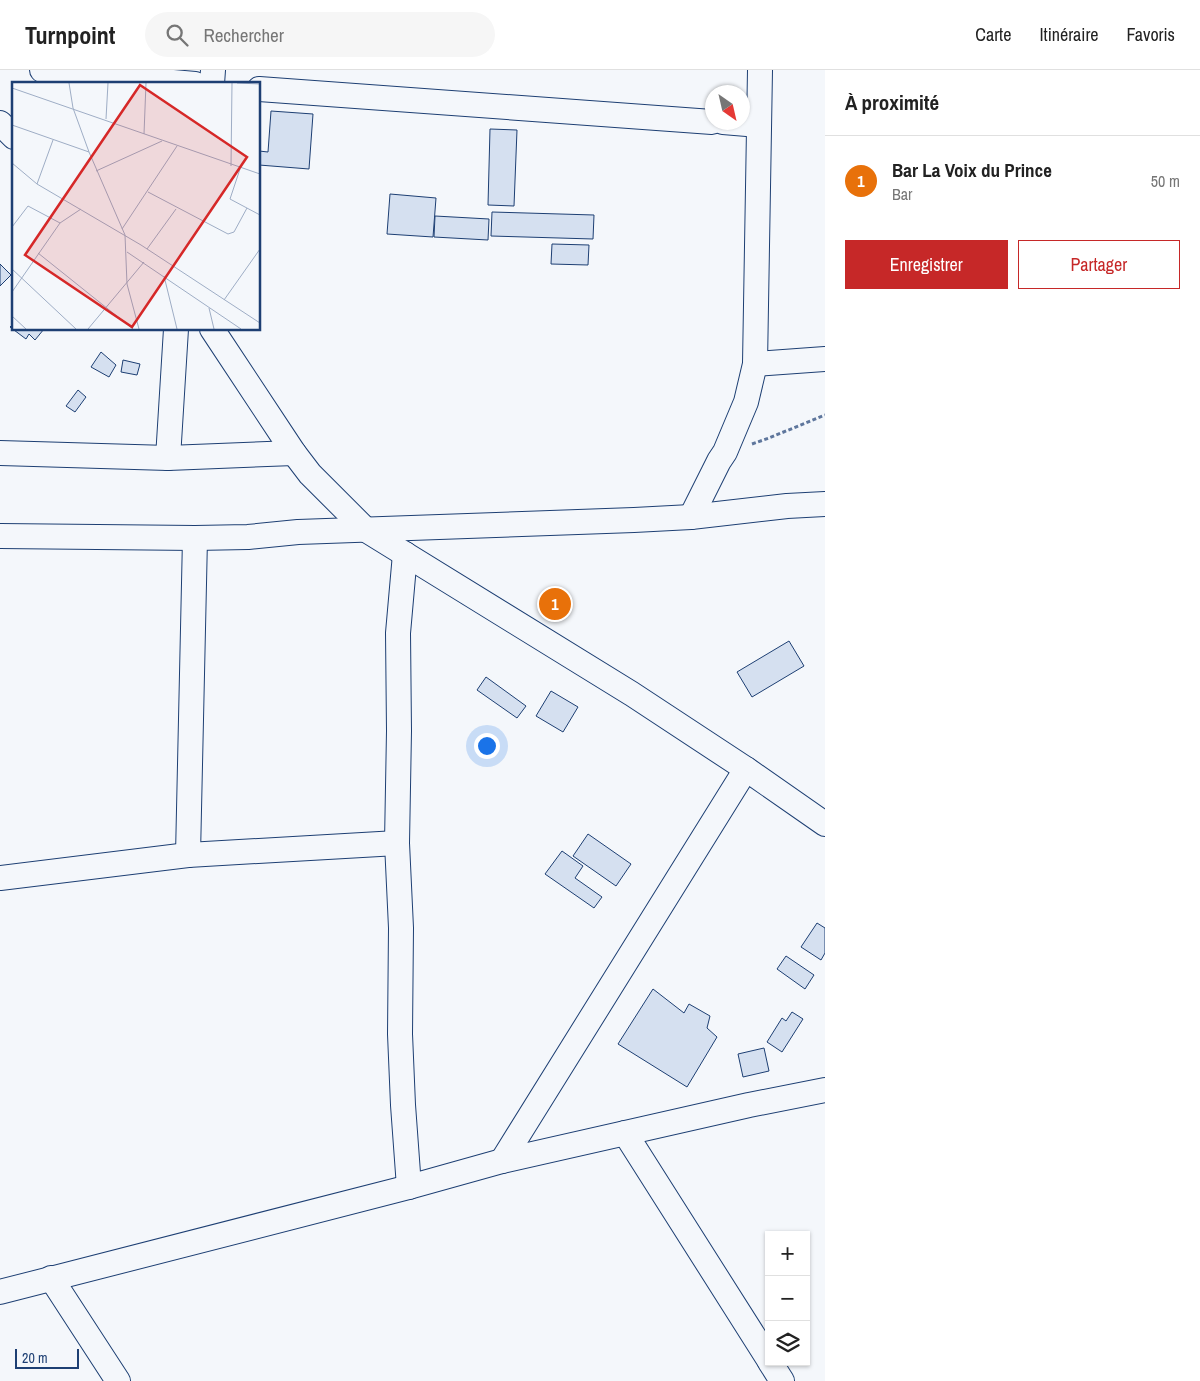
<!DOCTYPE html>
<html lang="fr">
<meta charset="utf-8">
<style>
body{margin:0;font-family:"Archivo Narrow",sans-serif;background:#f6f6f6;color:#222}
.controls{position:absolute;right:15px;bottom:15px;display:grid;overflow:hidden;border-radius:0px;box-shadow:0 1px 4px #0004}
.controls button{width:45px;height:45px;display:grid;place-items:center;padding:0;border:0;border-bottom:1px solid #e0e0e0;background:#fff;color:#222;font:25px sans-serif}
.compass{position:absolute;left:705px;top:15px;width:45px;height:45px;border-radius:50%;background:#fff;box-shadow:0 1px 4px #0004;rotate:146deg}
.scale{position:absolute;left:15px;bottom:12px;width:64px;box-sizing:border-box;padding-left:5px;border:2px solid #1d3f73;border-top:0;font-size:14px;line-height:18px;white-space:nowrap;color:#1d3f73;-webkit-text-stroke:4px #f4f7fb;paint-order:stroke}
.you{position:absolute;left:486px;top:675px;width:18px;height:18px;margin:-12px;border:4px solid #fff;border-radius:50%;background:#1a73e8;box-shadow:0 0 0 8px #1a73e833}
.badge{display:grid;place-items:center;width:32px;height:32px;border-radius:50%;background:#c62828;color:#fff;font-size:16px;font-weight:700}
.pin{position:absolute;translate:-50% -50%;border:2px solid #fff;box-shadow:0 1px 5px #0006}
.list{margin:0;padding:0;list-style:none}
h2{display:flex;justify-content:space-between;align-items:center;height:65px;margin:0;padding:0 20px;font-size:21px}
h2 small{font-size:16px;font-weight:400;color:#767676}
.list li{display:grid;grid-template-columns:32px 1fr auto;gap:15px;align-items:center;box-sizing:border-box;height:90px;padding:0 20px;border-top:1px solid #e0e0e0}
.list b{display:block;font-size:19px;white-space:nowrap}
.list p{margin:0;font-size:16px;white-space:nowrap;color:#767676}
.list em{font-size:16px;font-style:normal;color:#767676}
.actions{display:flex;gap:10px;padding:15px 20px}
.actions a{flex:1;padding:11px 0;border:1px solid #c62828;border-radius:0px;text-align:center;font-size:18px;color:#c62828}
.actions .main{background:#c62828;color:#fff}
.icon{flex:none;width:28px;height:28px;fill:none;stroke:currentColor;stroke-width:2;stroke-linecap:round;stroke-linejoin:round}
.map{position:relative;flex:none;width:825px;height:1311px;overflow:hidden}
header{display:flex;align-items:center;gap:30px;box-sizing:border-box;height:70px;padding:0 25px;background:#fff;border-bottom:1px solid #e0e0e0}
header strong{font-size:24px}
nav{display:flex;gap:28px;margin-inline-start:auto;font-size:18px}
.search{width:350px;height:45px;background:#f6f6f6;display:flex;align-items:center;gap:12px;box-sizing:border-box;padding:0 18px;border-radius:28px;color:#767676;font-size:19px}
main{display:flex}
aside{flex:1;background:#fff}
.map>svg:first-child{display:block}
.building{fill:#d5e0f0;stroke:#1d3f73}
.lines{fill:none;stroke-linecap:round;stroke-linejoin:round}
.minor-casing{stroke:#1d3f73;stroke-width:26}
.path{stroke:#5e769c;stroke-width:3;stroke-dasharray:4 2.5;stroke-linecap:butt}
.minor{stroke:#f4f7fb;stroke-width:24}
.inset-road{fill:none;stroke:#9eadc5;stroke-width:1}
.view{fill:#d62828;fill-opacity:0.15;stroke:#d62828;stroke-width:2.5}
.inset-edge{fill:none;stroke:#1d3f73;stroke-width:2.5}
</style>
<header>
<strong>Turnpoint</strong>
<div class="search"><svg class="icon" aria-label="search" viewBox="0 0 24 24"><circle cx="10" cy="10" r="6"/><path d="M15 15l6 6"/></svg>Rechercher</div>
<nav><a>Carte</a><a>Itinéraire</a><a>Favoris</a></nav>
</header>
<main>
<div class="map">
<svg width="825" height="1311" viewBox="0 0 825 1311">
<rect width="100%" height="100%" fill="#f4f7fb"/>
<g class="building">
<path d="M271,41L313,44L309,99L259,95V81L268,82Z"/>
<path d="M490,59L517,60L514,136L488,135Z"/>
<path d="M390,124L436,128L433,167L387,164Z"/>
<path d="M492,142L594,145L593,169L491,166Z"/>
<path d="M435,146L489,149L488,170L434,167Z"/>
<path d="M552,174L589,175L588,195L551,194Z"/>
<path d="M0,194L11,205L0,216Z"/>
<path d="M14,253V259H44L35,270L29,264L26,269L10,257Z"/>
<path d="M101,282L116,295L109,307L91,297Z"/>
<path d="M123,290L140,294L137,305L121,302Z"/>
<path d="M78,320L86,327L75,342L66,336Z"/>
<path d="M789,571L804,596L752,627L737,602Z"/>
<path d="M486,607L526,636L517,648L477,620Z"/>
<path d="M551,621L578,637L563,662L536,646Z"/>
<path d="M588,764L631,794L616,816L573,786Z"/>
<path d="M562,781L583,796L575,808L602,827L594,838L545,804Z"/>
<path d="M817,853L825,858V883L821,890L801,877Z"/>
<path d="M786,886L814,905L805,919L777,899Z"/>
<path d="M653,919L684,943L689,934L710,946L707,958L717,967L687,1017L618,974Z"/>
<path d="M792,942L803,949L782,982L767,972L782,948L786,951Z"/>
<path d="M764,978L769,1001L743,1007L738,984Z"/>
</g>
<g class="lines">
<g class="minor-casing">
<g id="minor">
<path d="M42,0L195,14"/>
<path d="M212,14L213,0"/>
<path d="M259,19L712,52"/>
<path d="M723,52L759,55"/>
<path d="M0,53L14,67"/>
<path d="M212,259L294,383L310,404L366,460L632,624L746,699L825,754"/>
<path d="M755,294L825,289"/>
<path d="M0,383L168,388L294,383"/>
<path d="M168,388L176,259"/>
<path d="M691,447L719,391L725,382L746,332L755,294L760,0"/>
<path d="M0,466L195,468L248,467L298,462L634,450L691,447L787,436L825,434"/>
<path d="M405,484L398,563L399,661L397,773L401,858L400,964L403,1035L409,1117"/>
<path d="M188,785L195,468"/>
<path d="M0,808L188,785L397,773"/>
<path d="M625,1063L769,1290"/>
<path d="M502,1091L746,699"/>
<path d="M51,1208L118,1311"/>
<path d="M0,1222L409,1117L502,1091L749,1035L825,1020"/>
<path d="M770,1292L782,1311"/>
</g>
</g>
<path class="path" d="M752,374L769,368L825,345"/>
<use href="#minor" class="minor"/>
</g>
<g transform="translate(12 12)">
<rect width="248" height="248" fill="#f4f7fb"/>
<path class="inset-road" d="M57,1L61,26L77,70L113,153L115,202L127,247M225,1L248,2M0,6L248,92M94,37L96,1M0,43L77,70M132,52L134,1M0,81L25,102L129,163L248,241M219,84L220,1M228,87L218,117L248,133M84,89L150,59M25,102L41,58M136,110L216,152L222,150L235,126M0,145L16,124L48,141M110,147L165,64M135,167L164,127M115,170L229,247M26,171L121,247M0,187L64,247M152,194L165,247M0,210L48,141L69,127M212,218L248,167M197,226L202,247M0,234L14,247M76,247L132,180"/>
<path class="view" d="M128,3L235,75L120,245L13,173Z"/>
<rect width="248" height="248" class="inset-edge"/>
</g>
</svg>
<div class="controls">
<button>+</button>
<button>−</button>
<button><svg class="icon" aria-label="layers" viewBox="0 0 24 24"><path d="M12 4l9 5-9 5-9-5zM3 14l9 5 9-5"/></svg></button>
</div>
<svg class="compass" viewBox="-18 -18 36 36"><path d="M0-13l5 13h-10z" fill="#e53935"/><path d="M0 13l5-13h-10z" fill="#767676"/></svg>
<div class="scale">20 m</div>
<div class="you"></div>
<div class="pin badge" style="left:555px;top:534px;background:#e8710a">1</div>
</div>
<aside>
<h2>À proximité<small></small></h2>
<ul class="list">
<li><span class="badge" style="background:#e8710a">1</span><div><b>Bar La Voix du Prince</b><p>Bar</p></div><em>50 m</em></li>
</ul>
<div class="actions"><a class="main">Enregistrer</a><a>Partager</a></div>
</aside>
</main>
